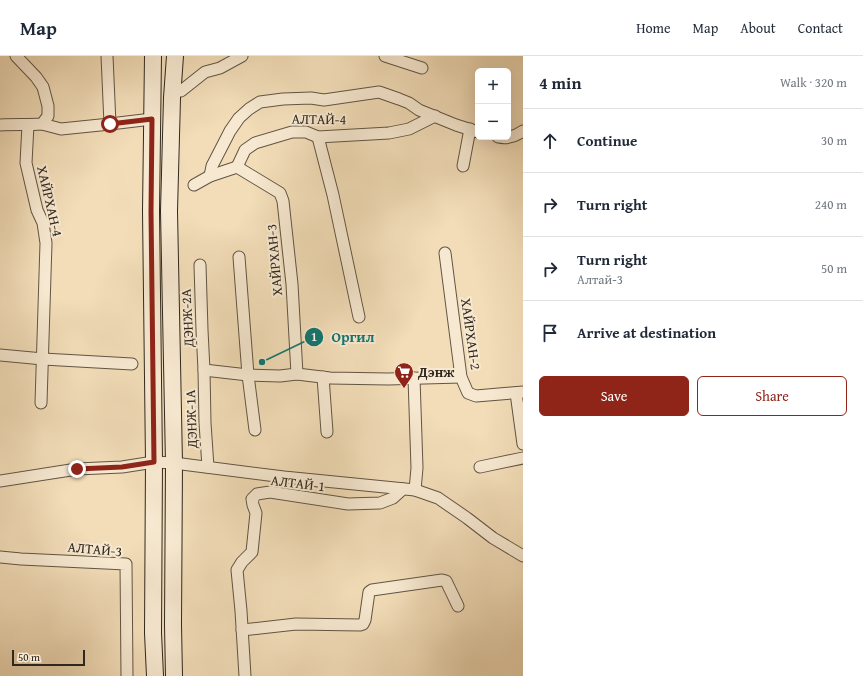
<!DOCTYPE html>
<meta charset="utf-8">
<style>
body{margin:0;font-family:"Gentium Book Plus",serif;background:#f2f2f3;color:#1f2937}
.controls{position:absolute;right:12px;top:12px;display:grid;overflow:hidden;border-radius:6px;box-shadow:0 4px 16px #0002}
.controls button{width:36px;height:36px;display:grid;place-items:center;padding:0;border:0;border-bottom:1px solid #e0e1e3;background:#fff;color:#1f2937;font:20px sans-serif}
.scale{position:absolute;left:12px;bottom:10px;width:73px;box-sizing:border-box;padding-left:4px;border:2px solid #30281e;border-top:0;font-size:11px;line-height:14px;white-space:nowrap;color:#30281e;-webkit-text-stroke:3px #f7e9d1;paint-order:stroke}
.stop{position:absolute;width:12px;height:12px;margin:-9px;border:3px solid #8f2418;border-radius:50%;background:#fff}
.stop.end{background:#8f2418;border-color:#fff;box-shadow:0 1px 4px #0008}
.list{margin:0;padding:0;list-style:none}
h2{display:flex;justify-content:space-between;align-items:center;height:52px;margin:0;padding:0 16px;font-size:17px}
h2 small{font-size:13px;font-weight:400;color:#747a83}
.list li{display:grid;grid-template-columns:26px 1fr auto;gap:12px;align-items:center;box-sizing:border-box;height:64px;padding:0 16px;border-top:1px solid #e0e1e3}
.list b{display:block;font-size:15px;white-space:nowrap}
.list p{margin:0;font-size:13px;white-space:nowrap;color:#747a83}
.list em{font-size:13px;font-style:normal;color:#747a83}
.actions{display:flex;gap:8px;padding:12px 16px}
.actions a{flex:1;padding:9px 0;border:1px solid #8f2418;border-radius:6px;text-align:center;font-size:14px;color:#8f2418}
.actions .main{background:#8f2418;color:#fff}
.icon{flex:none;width:22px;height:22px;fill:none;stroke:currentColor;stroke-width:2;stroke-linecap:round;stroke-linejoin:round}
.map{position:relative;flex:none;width:523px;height:620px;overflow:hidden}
header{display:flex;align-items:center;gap:24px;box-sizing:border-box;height:56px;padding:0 20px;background:#fff;border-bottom:1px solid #e0e1e3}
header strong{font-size:19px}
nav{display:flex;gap:22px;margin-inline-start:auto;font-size:14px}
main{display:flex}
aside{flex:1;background:#fff}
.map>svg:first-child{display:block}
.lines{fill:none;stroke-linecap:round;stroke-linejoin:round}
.street-casing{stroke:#605544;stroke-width:13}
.secondary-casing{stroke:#30281e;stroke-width:18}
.street{stroke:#f7e9d1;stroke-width:11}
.secondary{stroke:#f7e9d1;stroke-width:16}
.route{stroke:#8f2418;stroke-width:5}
.labels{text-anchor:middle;stroke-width:4;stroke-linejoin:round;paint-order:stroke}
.street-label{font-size:14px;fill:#30281e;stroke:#f7e9d1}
.poi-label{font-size:14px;font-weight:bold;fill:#30281e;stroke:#f7e9d1;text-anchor:start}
.leader{fill:none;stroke:#0f766e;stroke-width:1.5}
.callout-dot{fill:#0f766e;stroke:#f7e9d1;stroke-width:1.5}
.mark-label{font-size:12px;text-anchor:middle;font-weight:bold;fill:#fff}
.callout-label{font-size:15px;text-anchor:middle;font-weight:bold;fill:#0f766e;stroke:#f7e9d1;stroke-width:4;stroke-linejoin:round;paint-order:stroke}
</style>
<header>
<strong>Map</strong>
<nav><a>Home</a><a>Map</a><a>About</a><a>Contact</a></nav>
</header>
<main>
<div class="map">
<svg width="523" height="620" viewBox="0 0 523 620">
<rect width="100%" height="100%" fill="#f2ddb8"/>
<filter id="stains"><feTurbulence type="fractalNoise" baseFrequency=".005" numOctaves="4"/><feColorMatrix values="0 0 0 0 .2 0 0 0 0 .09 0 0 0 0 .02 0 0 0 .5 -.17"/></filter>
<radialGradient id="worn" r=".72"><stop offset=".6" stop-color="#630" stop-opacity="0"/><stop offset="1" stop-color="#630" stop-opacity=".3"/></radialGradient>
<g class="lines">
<g class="street-casing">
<g id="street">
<path d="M107,0L110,68"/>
<path d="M385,0L422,12"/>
<path d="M181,35L205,16L220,12L242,0"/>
<path d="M42,68L61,73L110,68L152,63"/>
<path d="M0,69C14,68 28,69 42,68L48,60V50L43,31L36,21L16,0"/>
<path d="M28,69L26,107L37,154L43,167L46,187L41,347"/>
<path d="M318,81L333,139L359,261"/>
<path d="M498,81C507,83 516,80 523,75"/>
<path d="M463,110L470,73"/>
<path d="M237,111L280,137L283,145L292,228L297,318"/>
<path d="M237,111L245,94L255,87L292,76H306L318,81L389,77L409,73L435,60"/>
<path d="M210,120L212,110L230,75L239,62L249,53L260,46L283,43L311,42L324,44L379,36L399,43L409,47L419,54L456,69L478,76"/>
<path d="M194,129L210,120L237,111"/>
<path d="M445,197L461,321L468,337L476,340L523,336"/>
<path d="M239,201L248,319L255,374"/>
<path d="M200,209L202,274L204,314L205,367L208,411"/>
<path d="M0,299L43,303L132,308"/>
<path d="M204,314L248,319L280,320L297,318L330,322L388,323L461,321"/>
<path d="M323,321L327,376"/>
<path d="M414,322L417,412L415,434"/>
<path d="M516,337L523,388"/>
<path d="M480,411L523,402"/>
<path d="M0,425L77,413L122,411L154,406L174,407L284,421L415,434L438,442L467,462L493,482L523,500"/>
<path d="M0,501L21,503L126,508L127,620"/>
<path d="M242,574L296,568L360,569L363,568L365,564L369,536L372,534L442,524L446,525L458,550"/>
<path d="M245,620L241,555L237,514L242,506L252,496L256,457L253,449L252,443L257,438L270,436L348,448L380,447L393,442L403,433"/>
</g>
</g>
<g class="secondary-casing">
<g id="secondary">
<path d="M153,0L151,155L154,406L153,577L155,620"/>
<path d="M174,620L173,569L174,407L169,155L172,42L175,0"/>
</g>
</g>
<use href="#street" class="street"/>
<use href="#secondary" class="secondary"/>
</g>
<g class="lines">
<path class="route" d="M77,413L122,411L154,406L151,155L152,63L110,68"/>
</g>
<defs>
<g id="supermarket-pin" transform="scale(1)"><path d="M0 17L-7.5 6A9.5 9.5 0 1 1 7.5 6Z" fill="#8f2418" stroke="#f7e9d1"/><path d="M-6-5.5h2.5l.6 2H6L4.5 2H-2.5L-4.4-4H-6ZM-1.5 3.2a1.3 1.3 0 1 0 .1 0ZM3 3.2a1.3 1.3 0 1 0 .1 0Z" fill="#fff"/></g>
</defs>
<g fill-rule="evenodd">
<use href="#supermarket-pin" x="404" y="316"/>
</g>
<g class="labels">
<g class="street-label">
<text transform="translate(319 63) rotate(1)" y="5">АЛТАЙ-4</text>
<text transform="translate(50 145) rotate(77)" y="5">ХАЙРХАН-4</text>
<text transform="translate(274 204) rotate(-95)" y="5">ХАЙРХАН-3</text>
<text transform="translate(187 262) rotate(-93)" y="5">ДЭНЖ-2А</text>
<text transform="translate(471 278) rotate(82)" y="5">ХАЙРХАН-2</text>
<text transform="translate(191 363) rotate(-92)" y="5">ДЭНЖ-1А</text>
<text transform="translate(298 427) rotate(7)" y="5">АЛТАЙ-1</text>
<text transform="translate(95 493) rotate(5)" y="5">АЛТАЙ-3</text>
</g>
<g class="poi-label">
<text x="418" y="321">Дэнж</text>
</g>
</g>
<path class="leader" d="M262 306L314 281"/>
<g class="callout-dot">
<circle cx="262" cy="306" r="4"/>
<circle cx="314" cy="281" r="10"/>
</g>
<g class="mark-label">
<text x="314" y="285">1</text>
</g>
<g class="callout-label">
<text x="353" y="286">Оргил</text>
</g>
<rect width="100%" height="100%" filter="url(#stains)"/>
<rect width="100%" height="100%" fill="url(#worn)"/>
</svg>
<div class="controls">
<button>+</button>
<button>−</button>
</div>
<div class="scale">50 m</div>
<div class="stop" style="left:110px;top:68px"></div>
<div class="stop end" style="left:77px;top:413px"></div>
</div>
<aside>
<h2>4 min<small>Walk · 320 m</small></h2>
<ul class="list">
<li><svg class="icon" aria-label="ahead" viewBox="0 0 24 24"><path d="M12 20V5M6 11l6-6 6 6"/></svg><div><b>Continue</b></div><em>30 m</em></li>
<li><svg class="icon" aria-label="right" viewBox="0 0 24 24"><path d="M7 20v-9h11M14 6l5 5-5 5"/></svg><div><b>Turn right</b></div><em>240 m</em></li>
<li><svg class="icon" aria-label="right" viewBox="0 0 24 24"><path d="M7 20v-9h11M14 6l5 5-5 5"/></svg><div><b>Turn right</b><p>Алтай-3</p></div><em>50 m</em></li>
<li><svg class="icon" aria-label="arrive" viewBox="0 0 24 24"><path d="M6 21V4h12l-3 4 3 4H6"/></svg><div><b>Arrive at destination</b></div></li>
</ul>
<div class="actions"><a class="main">Save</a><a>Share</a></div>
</aside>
</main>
